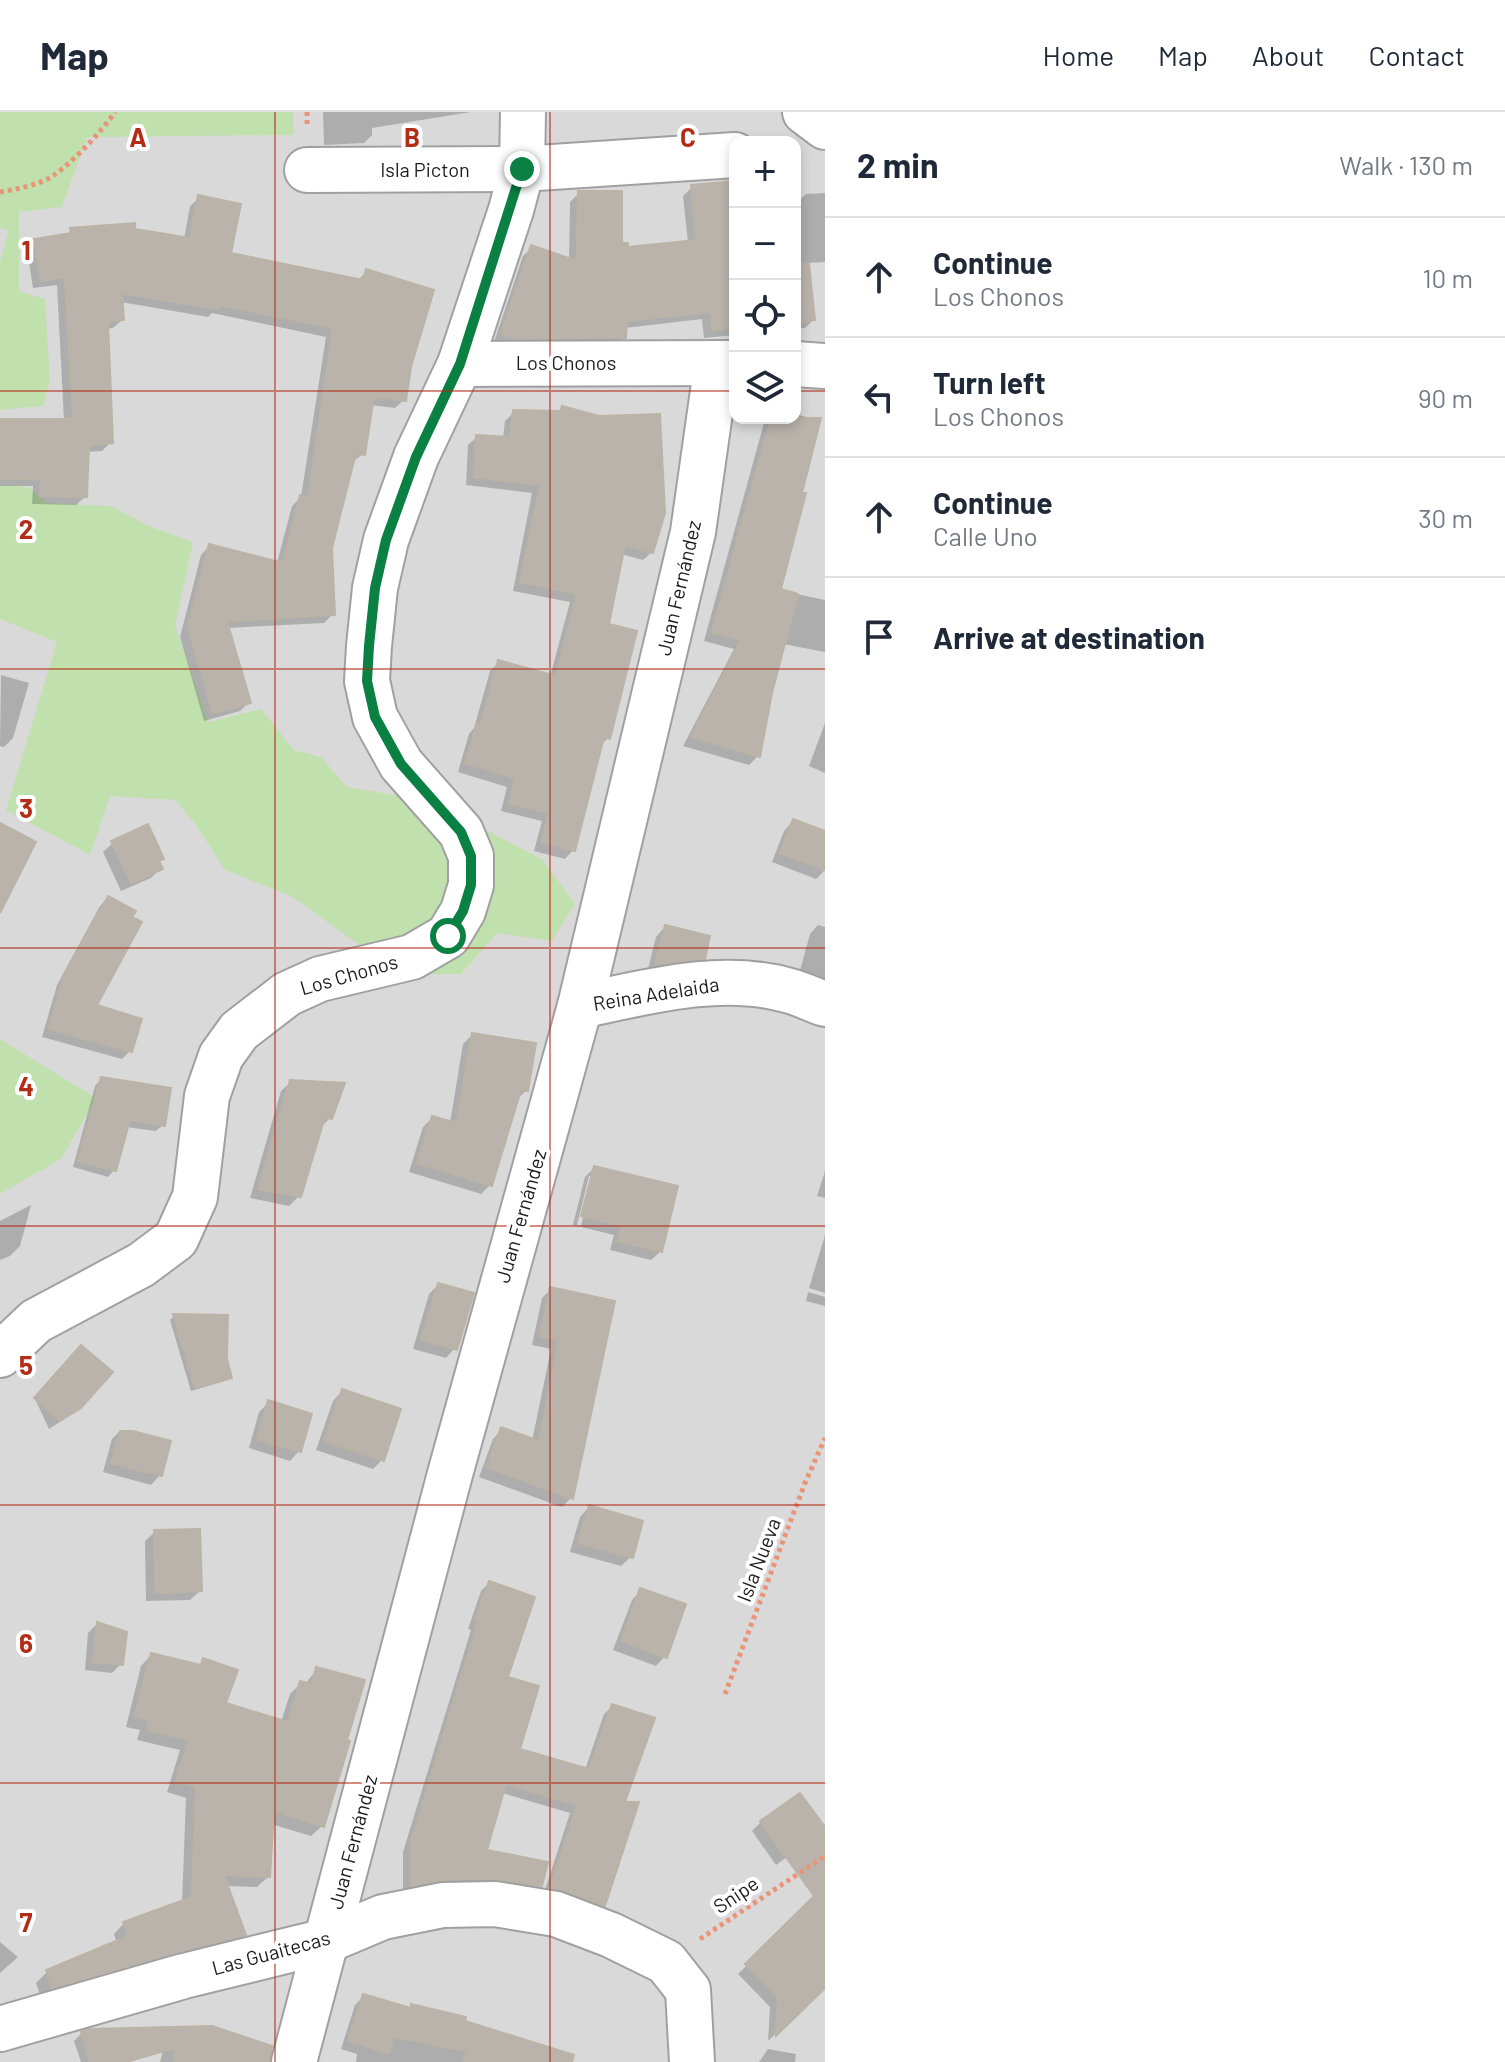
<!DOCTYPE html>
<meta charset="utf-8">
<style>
body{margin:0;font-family:Barlow,sans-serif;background:#f2f2f3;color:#1f2937}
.controls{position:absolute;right:24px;top:24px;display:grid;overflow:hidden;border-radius:16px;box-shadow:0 4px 12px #0003}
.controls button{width:72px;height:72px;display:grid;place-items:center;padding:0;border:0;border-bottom:2px solid #e0e1e3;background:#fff;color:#1f2937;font:40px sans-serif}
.stop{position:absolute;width:24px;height:24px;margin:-18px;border:6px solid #0b8043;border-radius:50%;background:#fff}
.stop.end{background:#0b8043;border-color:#fff;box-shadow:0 2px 8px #0008}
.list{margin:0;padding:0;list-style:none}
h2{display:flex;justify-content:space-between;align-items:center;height:104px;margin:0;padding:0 32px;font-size:34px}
h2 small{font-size:26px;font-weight:400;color:#747a83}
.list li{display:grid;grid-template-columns:52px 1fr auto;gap:24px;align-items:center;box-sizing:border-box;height:120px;padding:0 32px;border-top:2px solid #e0e1e3}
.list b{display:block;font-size:30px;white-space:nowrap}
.list p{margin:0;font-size:26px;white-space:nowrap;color:#747a83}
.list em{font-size:26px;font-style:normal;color:#747a83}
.icon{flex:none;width:44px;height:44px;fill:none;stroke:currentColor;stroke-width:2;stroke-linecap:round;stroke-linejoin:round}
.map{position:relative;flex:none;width:825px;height:1950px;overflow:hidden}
header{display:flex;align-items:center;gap:48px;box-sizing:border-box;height:112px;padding:0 40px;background:#fff;border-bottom:2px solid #e0e1e3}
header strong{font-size:38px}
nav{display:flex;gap:44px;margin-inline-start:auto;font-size:28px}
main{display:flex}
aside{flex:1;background:#fff}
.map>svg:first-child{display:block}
.residential{fill:#dad9d9;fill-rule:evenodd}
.grass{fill:#c0e1ae}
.shadow{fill:#0003;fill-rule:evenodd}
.building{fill:#b9b3ac;stroke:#bcb3a7;stroke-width:2}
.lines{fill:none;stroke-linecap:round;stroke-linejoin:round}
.minor-casing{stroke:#a0a0a0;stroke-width:48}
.path{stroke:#e99377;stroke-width:5;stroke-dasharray:4 4;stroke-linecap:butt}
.minor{stroke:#fff;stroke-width:44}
.route{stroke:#0b8043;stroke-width:10}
.grid{fill:none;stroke:#b22c16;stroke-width:2;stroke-opacity:0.55}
.labels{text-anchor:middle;stroke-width:8;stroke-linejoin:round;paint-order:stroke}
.street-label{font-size:20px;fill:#1c1c1c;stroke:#fff}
.grid-label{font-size:26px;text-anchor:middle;font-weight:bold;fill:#b22c16;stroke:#fff;stroke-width:8;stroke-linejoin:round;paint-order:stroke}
</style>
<header>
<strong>Map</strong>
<nav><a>Home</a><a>Map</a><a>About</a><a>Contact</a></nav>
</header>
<main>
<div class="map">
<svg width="825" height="1950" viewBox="0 0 825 1950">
<rect width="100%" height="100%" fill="#eceae3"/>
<path class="residential" d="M0,0H825V1950H0ZM735,30H795V306H735Z"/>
<g class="grass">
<path d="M0,0H293V23L87,25L62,95L19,100V179L45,187L50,268L43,294L0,298V149L9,119L0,116Z"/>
<path d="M0,373L28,375L47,391L111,394L149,414L193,430L175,514L208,610L261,597L294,638L321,645L347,675L400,684L454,701L543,748L575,792L552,829L497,821L461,862H400L291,784L225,758L196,713L175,688L110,684L90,743L6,698L57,530L0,507Z"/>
<path d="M0,927L96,986L62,1046L0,1082Z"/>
</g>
<g class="shadow">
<path d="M323,0H471L372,16V23L364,31L324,33Z"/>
<path d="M692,75L735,76V223L704,226L702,207L625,216L624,226L616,234L494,230L523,144L532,136L569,149L570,90L579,81L626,137L688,131L683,84Z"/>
<path d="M825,81V150L807,151L813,208L805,216L795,217V155H800L796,91L806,82Z"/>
<path d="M199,86L229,143L358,168L367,159L409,254L404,288L395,296L370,293L363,342L352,350L330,436L333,502L324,511L227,516L249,590L240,599L204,609L180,525L201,443L209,434L277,451L292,394L301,385L326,225L212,201L208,205L121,190L122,208L113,216L106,217L111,330L102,339L86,340L85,385L76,393L32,392L33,374H0V309H64L57,173L33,176L27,137L35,129L65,124L71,118H133L184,127L190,94Z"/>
<path d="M562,296L652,440L643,448L621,442L606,513L608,626L599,635L573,738L565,747L534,739L542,709L501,699L507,675L458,660L469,622L474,616L490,559L498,551L550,565L570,490L513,479L532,381L466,373L468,333L477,325L503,326L505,309L514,300L558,301Z"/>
<path d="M795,302L818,308L778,478L825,488V540L783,532L758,644L749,653L683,634L734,537L704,529L765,307L795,306Z"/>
<path d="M1,563L29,571L13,626L4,635L0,634Z"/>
<path d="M825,611V661L809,654Z"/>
<path d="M793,709L825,721V758L816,767L772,750L784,719Z"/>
<path d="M113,731L157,750L160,757L151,766L121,779L103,740Z"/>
<path d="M108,786L94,894L130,939L122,947L42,925L57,873L100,794Z"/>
<path d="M818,813L825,815V877L798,866L810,822Z"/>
<path d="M665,815L703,846L693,855L647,861L656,825Z"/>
<path d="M472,923L527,978L516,988L490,1073L481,1082L409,1060L423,1015L432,1006L450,1011L463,932Z"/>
<path d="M101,967L163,1013L156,1019L126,1015L114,1058L108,1065L73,1055L95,974Z"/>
<path d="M291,970L330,1006L321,1015L299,1084L289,1094L250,1086L281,979Z"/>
<path d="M594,1056L661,1139L651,1148L610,1138L614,1123L573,1113L585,1065ZM589,1064H593L581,1114L577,1113Z"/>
<path d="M825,1059V1086L817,1084Z"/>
<path d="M31,1093L20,1134L10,1144L0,1148V1109Z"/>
<path d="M825,1123V1181L809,1176Z"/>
<path d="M438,1173L455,1236L446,1246L413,1237L429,1182Z"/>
<path d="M551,1177L613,1190L571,1386L562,1395L479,1365L493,1327L502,1317L532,1329L551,1237L532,1233L542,1186Z"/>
<path d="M808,1180L825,1185V1194L806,1189Z"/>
<path d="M174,1204L225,1248L230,1265L225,1269L191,1279L170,1208Z"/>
<path d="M110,1260L63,1308L49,1317L35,1287Z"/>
<path d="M342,1279L382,1348L373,1357L316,1338L333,1289Z"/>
<path d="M268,1291L299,1339L290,1349L249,1336L259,1300Z"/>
<path d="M121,1318L169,1330L160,1363L151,1373L103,1360L112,1327Z"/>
<path d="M589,1395L631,1445L621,1454L570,1440L580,1405Z"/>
<path d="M155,1420L200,1479L190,1488L146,1489L145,1429Z"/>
<path d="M489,1471L518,1638L585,1658L604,1602L613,1594L623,1692L603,1793L595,1801L543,1784L570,1701L502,1681L484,1739L540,1773L532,1782L403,1781V1740L471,1518L468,1517L481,1479Z"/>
<path d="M641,1478L665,1544L656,1554L613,1538L632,1488Z"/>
<path d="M97,1512L121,1552L112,1561L85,1558L88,1521Z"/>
<path d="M151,1543L198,1554L204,1549L224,1592L281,1610L290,1582L301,1571L305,1572L317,1557L322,1714L311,1724L271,1712L268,1765L257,1775L226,1774L244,1822L233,1833L41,1886L36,1871L47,1860L117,1831L114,1822L124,1811L182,1790L186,1686L167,1680L180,1638L137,1628L140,1618L126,1615L141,1554Z"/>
<path d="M761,1710L814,1725L776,1753L752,1719Z"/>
<path d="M825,1776V1874L768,1929L770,1895L738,1862Z"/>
<path d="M0,1830L18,1845L0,1861Z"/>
<path d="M364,1884L463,1910L524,1950H356L357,1942L341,1937L355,1893Z"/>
<path d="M82,1921L126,1950H81L74,1929Z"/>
<path d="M166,1926L264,1950H160Z"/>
<path d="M768,1937L796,1942L795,1950H759Z"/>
</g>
<g class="building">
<path d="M735,69V216L712,218L711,200L627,209L626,226L516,227L501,222L531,133L577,149L578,79H622V131H628V135L696,128L691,73Z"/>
<path d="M198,83L241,92L231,141L363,168L366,157L434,178L411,255L406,289L374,284L365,343L356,341L332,436L335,503L227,509L251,591L213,601L188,515L209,432L283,451L300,383L308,385L333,216L219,193L218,197L122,181L124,208L108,209L113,331L89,333L87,385L40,384L41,367H0V307H73L65,165L41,169L34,127L71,121L70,116L135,111V117L190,126Z"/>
<path d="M809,152L815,208L795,211V153Z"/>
<path d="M562,294L599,304L660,302L665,401L653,441L625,433L609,512L637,519L610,627L604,625L575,739L541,730L549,701L509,691L515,666L465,651L477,611L481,612L498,548L556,564L577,482L520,470L540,373L474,365L476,323L510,325L513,298L560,299Z"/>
<path d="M771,306H821L802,381H806L781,477L798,482L772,581L760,645L691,625L741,528L712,520Z"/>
<path d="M793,707L825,719V758L780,741Z"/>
<path d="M0,711L36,730L0,801Z"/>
<path d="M148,712L164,747L159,749L163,757L131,771L111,729Z"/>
<path d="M108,784L136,799L132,805L142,810L97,893L142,907L132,940L49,917L64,862Z"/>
<path d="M665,813L710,824L705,847L655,853Z"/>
<path d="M472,921L536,931L528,979L521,978L492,1074L417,1051L432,1004L457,1011Z"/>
<path d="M101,965L171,976L165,1014L130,1008L116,1059L78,1049Z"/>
<path d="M290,968L345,971L332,1007L325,1005L301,1085L258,1077Z"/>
<path d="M594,1054L678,1074L662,1140L618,1129L622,1114L581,1104Z"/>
<path d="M438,1171L474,1181L457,1238L421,1227Z"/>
<path d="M550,1175L615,1189L573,1387L487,1355L501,1315L539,1329L559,1228L540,1224Z"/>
<path d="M173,1202L228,1203L227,1247L232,1266L195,1276Z"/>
<path d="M81,1233L113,1260L81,1296L60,1309L34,1286Z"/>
<path d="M342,1277L401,1297L384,1349L324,1329Z"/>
<path d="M268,1288L312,1302L301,1340L257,1327Z"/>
<path d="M120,1319H133L171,1329L162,1364L111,1351Z"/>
<path d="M589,1393L643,1409L633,1446L578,1431Z"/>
<path d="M200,1417L202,1479L155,1481L154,1418Z"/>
<path d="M489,1469L535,1485L508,1565L539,1574L520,1637L589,1657L612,1592L655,1606L625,1690H639L605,1794L550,1776L577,1693L506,1672L487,1738L548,1750L542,1774L495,1767L442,1768L411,1774V1730L478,1509L475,1508Z"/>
<path d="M640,1476L686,1492L667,1546L621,1529Z"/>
<path d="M97,1510L127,1520L123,1553L93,1550Z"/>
<path d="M151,1541L201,1553L203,1546L238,1558L226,1591L288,1610L300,1569L312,1572L316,1555L365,1568L347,1628L350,1629L324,1715L274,1699L270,1765L224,1763L246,1823L52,1876L46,1858L128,1824L123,1810L192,1785L196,1675L176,1669L189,1628L147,1618L149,1608L135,1604Z"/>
<path d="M800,1681L825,1715V1876L776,1924L778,1885L745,1852L814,1784L760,1709Z"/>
<path d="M363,1882L411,1896V1892L466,1905L465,1909L574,1943L572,1950H463L467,1939L394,1925L389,1941L348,1929Z"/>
<path d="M212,1914L272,1934L270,1950H174V1936L127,1950H90L81,1920L90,1917Z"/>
</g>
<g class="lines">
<g class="minor-casing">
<g id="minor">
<path d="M805,0L825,15"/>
<path d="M307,58L522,57L735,43"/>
<path d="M460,252L735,251"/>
<path d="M795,252L825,254"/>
<path d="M580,894C646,880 722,859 790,879C802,882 813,888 825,892"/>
<path d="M0,1243L36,1209L141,1153L176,1127L195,1085L207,984L221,944L239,919L287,882L320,867L412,845L448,824L463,799L471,773V744L461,720L401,652L375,605L367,569L369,534L375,476L386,428L416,345L460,252L511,98L522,57L523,0"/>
<path d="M0,1917L184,1864L326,1829L383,1805L443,1793L495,1792L556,1802L611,1823L666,1850L688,1878L692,1950"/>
<path d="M294,1950L450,1362L580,894L693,420L717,251"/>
</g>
</g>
<g class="path">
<path d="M307,0V15"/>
<path d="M0,80C18,77 39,73 54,63C72,51 103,18 115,0"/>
<path d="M725,1582L805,1371L825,1326"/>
<path d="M700,1827L825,1744"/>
</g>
<use href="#minor" class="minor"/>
</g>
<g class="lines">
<path class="route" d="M448,824L463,799L471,773V744L461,720L401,652L375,605L367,569L369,534L375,476L386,428L416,345L460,252L522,57"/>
</g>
<path class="grid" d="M275,0V1950M550,0V1950M0,279H735M795,279H825M0,557H825M0,836H825M0,1114H825M0,1393H825M0,1671H825"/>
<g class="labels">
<g class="street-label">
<text x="425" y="65">Isla Picton</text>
<text x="566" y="258">Los Chonos</text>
<text transform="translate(679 476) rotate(-77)" y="7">Juan Fernández</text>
<text transform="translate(349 863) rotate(-16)" y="7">Los Chonos</text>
<text transform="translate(656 882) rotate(-9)" y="7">Reina Adelaida</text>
<text transform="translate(521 1104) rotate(-74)" y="7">Juan Fernández</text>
<text transform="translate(759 1448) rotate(-69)" y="7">Isla Nueva</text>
<text transform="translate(353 1730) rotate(-75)" y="7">Juan Fernández</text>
<text transform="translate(736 1783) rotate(-34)" y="7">Snipe</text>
<text transform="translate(271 1841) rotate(-15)" y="7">Las Guaitecas</text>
</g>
</g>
<g class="grid-label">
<text x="138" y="35">A</text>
<text x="412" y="35">B</text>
<text x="688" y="35">C</text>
<text x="26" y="148">1</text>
<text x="26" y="427">2</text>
<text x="26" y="706">3</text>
<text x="26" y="984">4</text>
<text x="26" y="1263">5</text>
<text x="26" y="1541">6</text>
<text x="26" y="1820">7</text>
</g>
</svg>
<div class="controls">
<button>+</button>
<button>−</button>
<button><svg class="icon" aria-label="locate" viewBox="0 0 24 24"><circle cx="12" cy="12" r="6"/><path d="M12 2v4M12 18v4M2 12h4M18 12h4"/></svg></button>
<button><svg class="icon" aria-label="layers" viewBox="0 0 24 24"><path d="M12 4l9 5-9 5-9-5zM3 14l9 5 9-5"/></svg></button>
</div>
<div class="stop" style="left:448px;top:824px"></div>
<div class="stop end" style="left:522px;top:57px"></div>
</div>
<aside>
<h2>2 min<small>Walk · 130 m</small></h2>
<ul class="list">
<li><svg class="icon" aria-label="ahead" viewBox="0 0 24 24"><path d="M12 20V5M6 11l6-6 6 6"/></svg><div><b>Continue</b><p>Los Chonos</p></div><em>10 m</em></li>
<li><svg class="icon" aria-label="left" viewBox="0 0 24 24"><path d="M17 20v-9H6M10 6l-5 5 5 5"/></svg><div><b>Turn left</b><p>Los Chonos</p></div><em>90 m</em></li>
<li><svg class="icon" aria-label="ahead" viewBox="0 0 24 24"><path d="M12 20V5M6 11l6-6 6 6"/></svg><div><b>Continue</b><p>Calle Uno</p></div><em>30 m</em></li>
<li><svg class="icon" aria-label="arrive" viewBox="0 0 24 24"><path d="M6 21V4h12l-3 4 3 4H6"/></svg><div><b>Arrive at destination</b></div></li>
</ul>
</aside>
</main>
